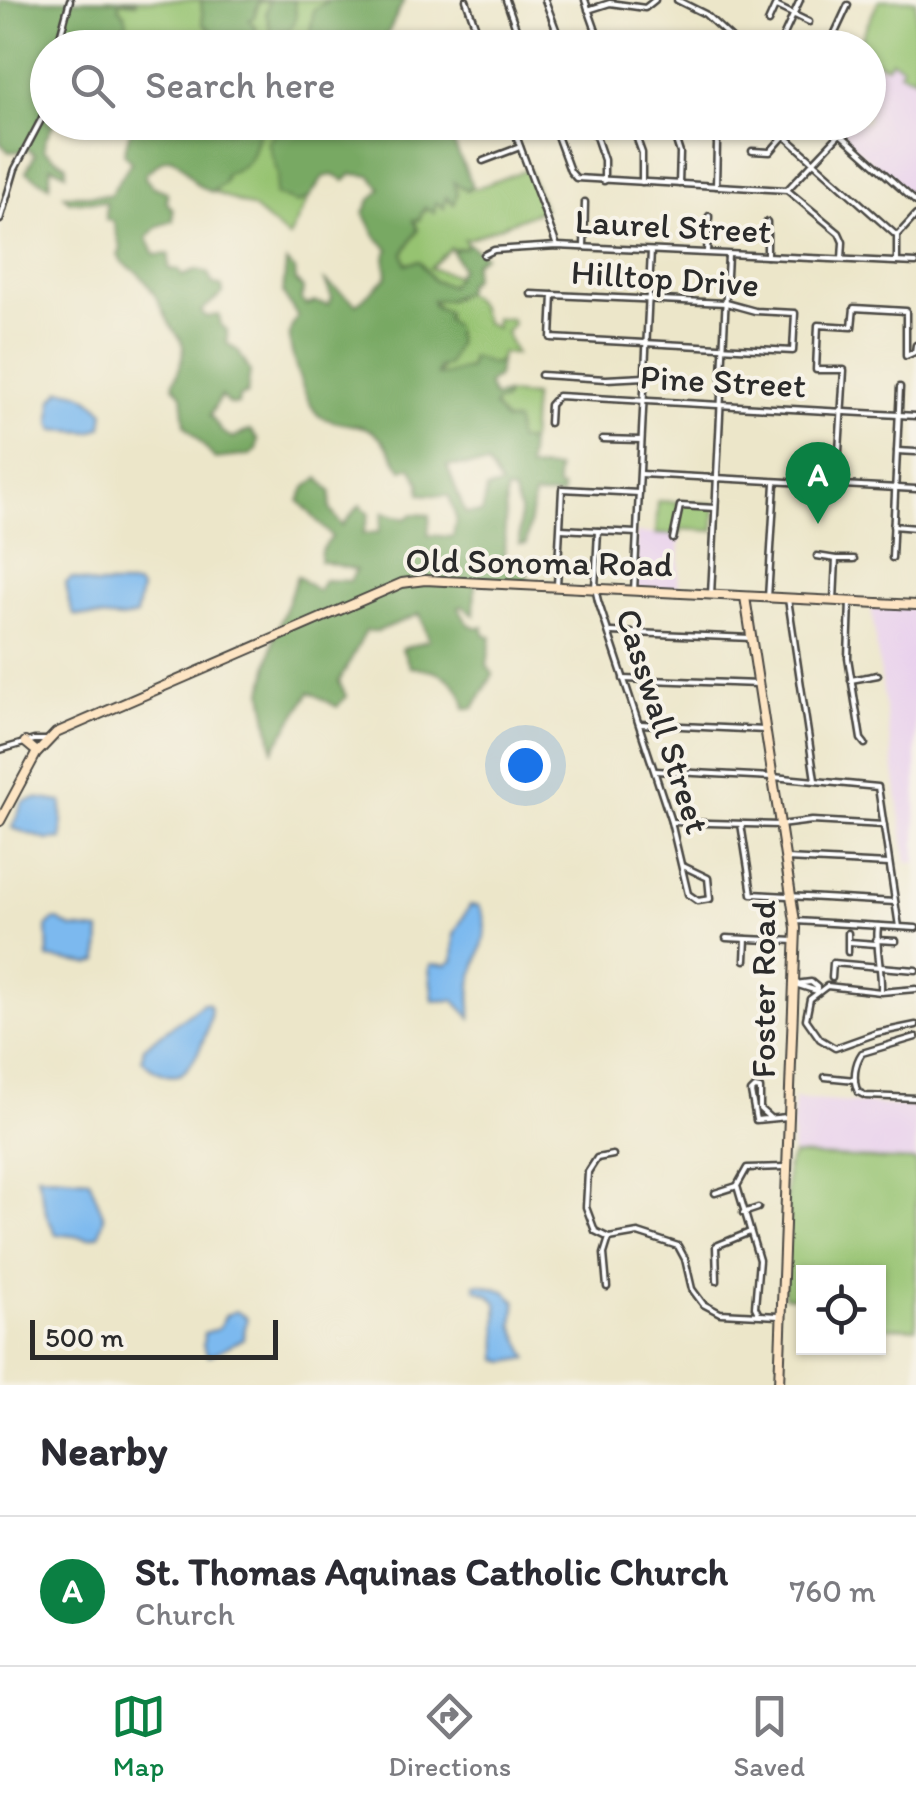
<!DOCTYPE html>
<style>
body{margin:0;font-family:Itim,sans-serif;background:#f2f2f3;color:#2b2b33}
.controls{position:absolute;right:30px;bottom:30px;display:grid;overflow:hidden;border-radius:0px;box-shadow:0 2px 8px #0004}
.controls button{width:90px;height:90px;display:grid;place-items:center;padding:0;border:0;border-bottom:2px solid #e1e1e2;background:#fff;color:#2b2b33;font:50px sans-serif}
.scale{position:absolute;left:30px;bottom:25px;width:248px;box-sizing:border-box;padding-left:10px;border:5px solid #2b2b2b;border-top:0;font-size:28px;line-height:35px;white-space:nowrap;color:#2b2b2b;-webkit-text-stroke:8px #f7f3e8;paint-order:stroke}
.you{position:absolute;left:525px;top:765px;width:35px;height:35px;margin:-25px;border:8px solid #fff;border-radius:50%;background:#1a73e8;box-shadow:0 0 0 15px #1a73e833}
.badge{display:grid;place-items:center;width:65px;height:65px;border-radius:50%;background:#0b8043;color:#fff;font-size:32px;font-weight:700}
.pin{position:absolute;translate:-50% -82px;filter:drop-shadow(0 2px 5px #0008)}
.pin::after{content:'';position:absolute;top:52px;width:35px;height:30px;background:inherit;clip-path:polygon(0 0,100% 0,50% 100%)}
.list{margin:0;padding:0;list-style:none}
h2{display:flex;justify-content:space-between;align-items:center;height:130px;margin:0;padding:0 40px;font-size:42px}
h2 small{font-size:32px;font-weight:400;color:#7c7c81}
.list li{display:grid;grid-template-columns:65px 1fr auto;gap:30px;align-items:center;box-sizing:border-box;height:150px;padding:0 40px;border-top:2px solid #e1e1e2}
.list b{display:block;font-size:38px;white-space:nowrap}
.list p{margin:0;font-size:32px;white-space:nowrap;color:#7c7c81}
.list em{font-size:32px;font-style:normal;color:#7c7c81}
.icon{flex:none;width:55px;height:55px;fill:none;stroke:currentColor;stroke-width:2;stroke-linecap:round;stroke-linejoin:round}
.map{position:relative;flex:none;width:916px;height:1385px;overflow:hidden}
.search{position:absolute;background:#fff;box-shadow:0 2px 8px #0004;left:30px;right:30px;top:30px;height:110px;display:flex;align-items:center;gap:25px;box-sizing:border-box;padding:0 35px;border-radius:55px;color:#7c7c81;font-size:38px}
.sheet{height:280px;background:#fff}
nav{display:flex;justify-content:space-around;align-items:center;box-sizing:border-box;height:140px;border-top:2px solid #e1e1e2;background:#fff;font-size:28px;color:#7c7c81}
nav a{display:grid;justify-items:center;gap:5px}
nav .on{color:#0b8043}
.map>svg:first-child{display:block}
.built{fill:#e9d1ed}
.green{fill:#96c371;stroke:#60774e;stroke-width:2.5}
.forest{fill:#78a963;stroke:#526a47;stroke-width:2.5;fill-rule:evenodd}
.water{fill:#7cb9ef;stroke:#54728d;stroke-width:2.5}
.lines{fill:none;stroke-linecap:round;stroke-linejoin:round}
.street-casing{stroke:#484743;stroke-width:9}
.secondary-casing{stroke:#484743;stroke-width:12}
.street{stroke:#fff;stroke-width:4}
.secondary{stroke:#fde5c4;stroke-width:8}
.labels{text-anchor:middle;stroke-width:8;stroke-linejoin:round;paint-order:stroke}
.street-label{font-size:35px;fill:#2b2b2b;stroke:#f7f3e8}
</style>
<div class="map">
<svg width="916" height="1385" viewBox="0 0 916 1385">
<rect width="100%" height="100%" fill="#f7f3e8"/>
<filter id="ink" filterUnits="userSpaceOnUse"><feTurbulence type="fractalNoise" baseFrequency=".01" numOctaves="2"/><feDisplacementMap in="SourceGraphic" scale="20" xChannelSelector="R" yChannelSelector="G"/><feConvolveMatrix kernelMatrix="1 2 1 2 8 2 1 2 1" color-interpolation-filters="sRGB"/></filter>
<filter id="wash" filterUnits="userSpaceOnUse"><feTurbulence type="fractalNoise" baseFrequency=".0048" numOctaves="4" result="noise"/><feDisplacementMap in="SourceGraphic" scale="40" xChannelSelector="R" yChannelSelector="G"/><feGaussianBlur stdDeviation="2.25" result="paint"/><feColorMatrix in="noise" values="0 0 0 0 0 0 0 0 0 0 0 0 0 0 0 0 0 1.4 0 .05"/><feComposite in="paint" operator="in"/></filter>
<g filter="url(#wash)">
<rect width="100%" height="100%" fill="#ece6c9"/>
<g class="built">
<path d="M869,60L882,67H887L890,60L902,66L900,72L916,79V202L827,123L868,122Z"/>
<path d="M636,533L680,535L678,593L634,591Z"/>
<path d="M871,605L916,607V863H907Z"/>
<path d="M794,1099L916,1107V1160L792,1154Z"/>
</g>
<g class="green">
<path d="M70,0H404L381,47L57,48Z"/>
<path d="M879,0H916V78L900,72L902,66L891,60L887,66L869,59L868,48L857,47Z"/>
<path d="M139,123H345L289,238L253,208L197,185L173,154Z"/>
<path d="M528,169L544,209L472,238L464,239L467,243L465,248L452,250L451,248L430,268L458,276L450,286L434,281L419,262L406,264L403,253L418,230L414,220L436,201L443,207L445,196L453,203V181L468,190L472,185L474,189Z"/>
<path d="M459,292H465L477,303L485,322L496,328L495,318L511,319L513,324L506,332L515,354L501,353L500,360L493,364L478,361L453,375L437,376L457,344L447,320L432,300L455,298Z"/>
<path d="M505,394L533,396L530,442L517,440L494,407L495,402L504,401Z"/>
<path d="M658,501L715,504L714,531L681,529L680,535L656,534Z"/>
<path d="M793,1155L916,1161V1328L879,1327L878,1272H804L803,1298L784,1296L787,1167Z"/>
</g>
<g class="forest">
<path d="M0,0H136V3L119,1V8C127,15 128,22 126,32H116L123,47L48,48V122L54,123L45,140L44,150L66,165V173L51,166L49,186L26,172L35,155L26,147L23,151L9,152L0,143Z"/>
<path d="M201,0H294C297,13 297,21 288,31H281L288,42L293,36L305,37L310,32L314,9L330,0H404L381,47H248L273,40L266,13L269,1L259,2L254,17L249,20L256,27V34L239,40L243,47L219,48L216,35L203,24Z"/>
<path d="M140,122L215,123L219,129L231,130L235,123H263C249,149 261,162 226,174L224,183L212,192C185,183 193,168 171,158L163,160L146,173L145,178L152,186L167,192V203L173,209V221L158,226L147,238L155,255L169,254V269L179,270L182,276L198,270L208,273L212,283L222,287L223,293L201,311L205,317L219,315L221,325L227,330V343L238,351L250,371L247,394L239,397L238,404H229L221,396L210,415L222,432L233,438L250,430L258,440L256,451L250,455L215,459L185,425L182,395L173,385C176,373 186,359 183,346C182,338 174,332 170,325C162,308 154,291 141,276C132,266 123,268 118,255L121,250L113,221L106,220V202L69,201L64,195H110L131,162L124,154L129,134Z"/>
<path d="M423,122L441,139L454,144L472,185L468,191L454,182L457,194L454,204L446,197L444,208L436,202L434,213L425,207L419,220H414L418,230L403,253L406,264L419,261L434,281L450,286L461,268L452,250L465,248L467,243L484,255L474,263L473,279L467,283L465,292L448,300H432L434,306L447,312V320L455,327L457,344L448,365L439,367L437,375C450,376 457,369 469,368L471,357L493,364L500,360L498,376L488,384L494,397L505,394L504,401L496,402L494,407L505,421H516L517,440L530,442L528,468L557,469V488L562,489V496H534L526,544H519L520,511L513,492L506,491L504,559L509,566H528L527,585L475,582L474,615L463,606L459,607C464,619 468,629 483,627L484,634L491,637L487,666L493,674L474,708H465C461,679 437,669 410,667L402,649L429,640L420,614L378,631H366L339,682L346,696L337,707L310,692L273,750L263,692L273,642L297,576L318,591L324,580L350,581L356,570L320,561L321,551L332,537L299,501L305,488L319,478L331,492L330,509L342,526L360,505L369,514L363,534L379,532L383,512L405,519L413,514L430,515L428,535L453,537L456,518L449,496L420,494V483L411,467L402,470C392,454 380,429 359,426C347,424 333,423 321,417C307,409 290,354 290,338C289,329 293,324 298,317L283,294L286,262L295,270L296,281L303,288L302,301L307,305L315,302L328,305L332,298L325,281L357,304L387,277L385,257L389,249L377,238L364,213L369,202L381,189L371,176L352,174L345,181L333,175L323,177L309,198L297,203L275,195L278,175L268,142L277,131L287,130L281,123ZM488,465L501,486L487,489L482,513H465L447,466Z"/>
</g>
<g class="water">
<path d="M61,390C82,391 90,398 104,412L102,427L91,432L54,430L51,423L52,400Z"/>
<path d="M72,578L94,585H136L141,589L136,616L121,619L74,615L69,603L66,583Z"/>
<path d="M36,798L62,802V839L47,840L12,828L23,802Z"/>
<path d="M470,905L479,906C495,934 475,957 471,985C469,996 472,1008 471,1018L454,1000L433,1001L429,968L431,964L446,965L453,961L454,934Z"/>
<path d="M52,921L58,920L72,928L100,931L99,961L89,964L48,958L47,927Z"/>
<path d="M203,1003L209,1004C216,1018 194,1071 178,1075C166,1078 148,1068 142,1059L144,1047Z"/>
<path d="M37,1175L89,1179L104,1217L99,1235L90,1238L56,1234L47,1216Z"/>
<path d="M481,1284L505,1291L516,1301L513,1325L528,1358L507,1362L498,1360L497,1303L490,1295L476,1289L475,1284Z"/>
<path d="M236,1311L247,1318L243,1339L208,1356L203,1345L204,1333L218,1329L226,1315Z"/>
</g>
</g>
<g filter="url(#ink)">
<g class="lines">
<g class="street-casing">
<g id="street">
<path d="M466,0L483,48"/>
<path d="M506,0L523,48"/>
<path d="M545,0L563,48"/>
<path d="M585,0L602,48"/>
<path d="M677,0L705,14L742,48"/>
<path d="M776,6L809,22"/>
<path d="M588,10L610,3L645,8L655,0"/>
<path d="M768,22L778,0"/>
<path d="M57,48L70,0"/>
<path d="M447,48L479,36"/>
<path d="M608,48L621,44L703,48"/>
<path d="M778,48L800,0"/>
<path d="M828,48L848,5"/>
<path d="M511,122L557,246"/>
<path d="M552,122L570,171L576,178L787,190L839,233L843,242L842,259"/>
<path d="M591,122L604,160V181"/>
<path d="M631,122L642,153V182"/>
<path d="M670,122L680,153L679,184"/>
<path d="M709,122L717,143L716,186"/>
<path d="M769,122L897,236"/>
<path d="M827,122L916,202"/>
<path d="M752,151L770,152L784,136"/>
<path d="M483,161L520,147"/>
<path d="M787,190L839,135"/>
<path d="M0,220L15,169L42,118L48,96"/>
<path d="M584,247L585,202"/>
<path d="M707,251L709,216"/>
<path d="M484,255L494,250L557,246L916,263"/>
<path d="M767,256V222"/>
<path d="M897,262V236L916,215"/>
<path d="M531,294L726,303L755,311L795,313L793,351L551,338L553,295"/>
<path d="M541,375L606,379L645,377"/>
<path d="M549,423L550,405L558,396L916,416"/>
<path d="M602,439L641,440"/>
<path d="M897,451L916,452"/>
<path d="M641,474L916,489"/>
<path d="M837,484L844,370H816L818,325L852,327L854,308L906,311V356L915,352L916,345"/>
<path d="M893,526L916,528"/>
<path d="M561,529L636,533"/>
<path d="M598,531L595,588L598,601L671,822L688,894L698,901L710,899L708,878L683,866"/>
<path d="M673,539L680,506L715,508"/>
<path d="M817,556L836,559"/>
<path d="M892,558L900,387"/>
<path d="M557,586L562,489L639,493"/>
<path d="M634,591L651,251"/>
<path d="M711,595L728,255"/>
<path d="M768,598L775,483"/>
<path d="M788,599L815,780"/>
<path d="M834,601L836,559H854"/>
<path d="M850,601L848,658L861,739L865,744"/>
<path d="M611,632L751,638"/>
<path d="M623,679L758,684"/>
<path d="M851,680L878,675"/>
<path d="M640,724L765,730"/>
<path d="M0,750L34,740H46"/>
<path d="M655,771L773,777L878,787L899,927"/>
<path d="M671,822L780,825L812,821L884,825"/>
<path d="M741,824L752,894L895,902"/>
<path d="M786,859L889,864"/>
<path d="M796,921L916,928"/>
<path d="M878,926C875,949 882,968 881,990"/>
<path d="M726,938L795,941"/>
<path d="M876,940L896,941"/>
<path d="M849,942L876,944"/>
<path d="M848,952V933"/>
<path d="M745,960L746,939"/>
<path d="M832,978L833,963L916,970"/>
<path d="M795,984L811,982L817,987V991"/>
<path d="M795,984L817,991"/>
<path d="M916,989L881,992L827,986L810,999L806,1019L820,1039L835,1048L877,1033L916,1025"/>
<path d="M916,1037L862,1053C855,1063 852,1080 858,1092L866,1096L916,1098"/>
<path d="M825,1077L855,1080"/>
<path d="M769,1117L760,1109V1089L755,1088L751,1092L756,1120L787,1117"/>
<path d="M613,1155L597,1158L588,1172L586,1207L595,1231L609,1238L638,1233L678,1246L685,1259L692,1289L703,1304L720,1313L778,1316"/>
<path d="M715,1193L737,1186"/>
<path d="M743,1213L758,1208"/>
<path d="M717,1281L716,1246L750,1232"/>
<path d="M607,1287L604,1254L609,1238"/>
<path d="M758,1313L755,1307L759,1260L737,1186L747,1168L785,1167"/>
</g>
</g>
<g class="secondary-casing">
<g id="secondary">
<path d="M745,597L796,928L779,1385"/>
<path d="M25,742L37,752"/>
<path d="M0,821L36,754L56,733L402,583L425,580L916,605"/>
</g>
</g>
<use href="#street" class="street"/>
<use href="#secondary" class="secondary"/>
</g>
</g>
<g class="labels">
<g class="street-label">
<text transform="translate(673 226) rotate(3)" y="12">Laurel Street</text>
<text transform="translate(665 278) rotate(4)" y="12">Hilltop Drive</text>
<text transform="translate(723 381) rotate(3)" y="12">Pine Street</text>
<text transform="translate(539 562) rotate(1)" y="12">Old Sonoma Road</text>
<text transform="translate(663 721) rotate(72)" y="12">Casswall Street</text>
<text transform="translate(763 989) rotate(-90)" y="12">Foster Road</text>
</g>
</g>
</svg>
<div class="controls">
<button><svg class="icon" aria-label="locate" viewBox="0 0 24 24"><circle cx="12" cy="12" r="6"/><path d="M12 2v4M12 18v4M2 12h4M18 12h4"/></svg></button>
</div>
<div class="scale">500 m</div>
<div class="you"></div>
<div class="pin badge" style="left:818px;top:524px">A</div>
<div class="search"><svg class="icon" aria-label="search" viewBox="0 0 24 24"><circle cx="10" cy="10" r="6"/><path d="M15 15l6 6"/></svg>Search here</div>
</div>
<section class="sheet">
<h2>Nearby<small></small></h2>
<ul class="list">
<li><span class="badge">A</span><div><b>St. Thomas Aquinas Catholic Church</b><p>Church</p></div><em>760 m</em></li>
</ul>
</section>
<nav>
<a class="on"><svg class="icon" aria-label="map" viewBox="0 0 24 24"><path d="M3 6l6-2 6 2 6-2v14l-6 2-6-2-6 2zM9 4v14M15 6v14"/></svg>Map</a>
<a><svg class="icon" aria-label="directions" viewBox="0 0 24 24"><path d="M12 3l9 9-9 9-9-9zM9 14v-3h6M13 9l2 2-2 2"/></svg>Directions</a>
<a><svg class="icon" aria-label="saved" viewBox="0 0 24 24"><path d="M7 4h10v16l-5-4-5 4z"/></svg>Saved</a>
</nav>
